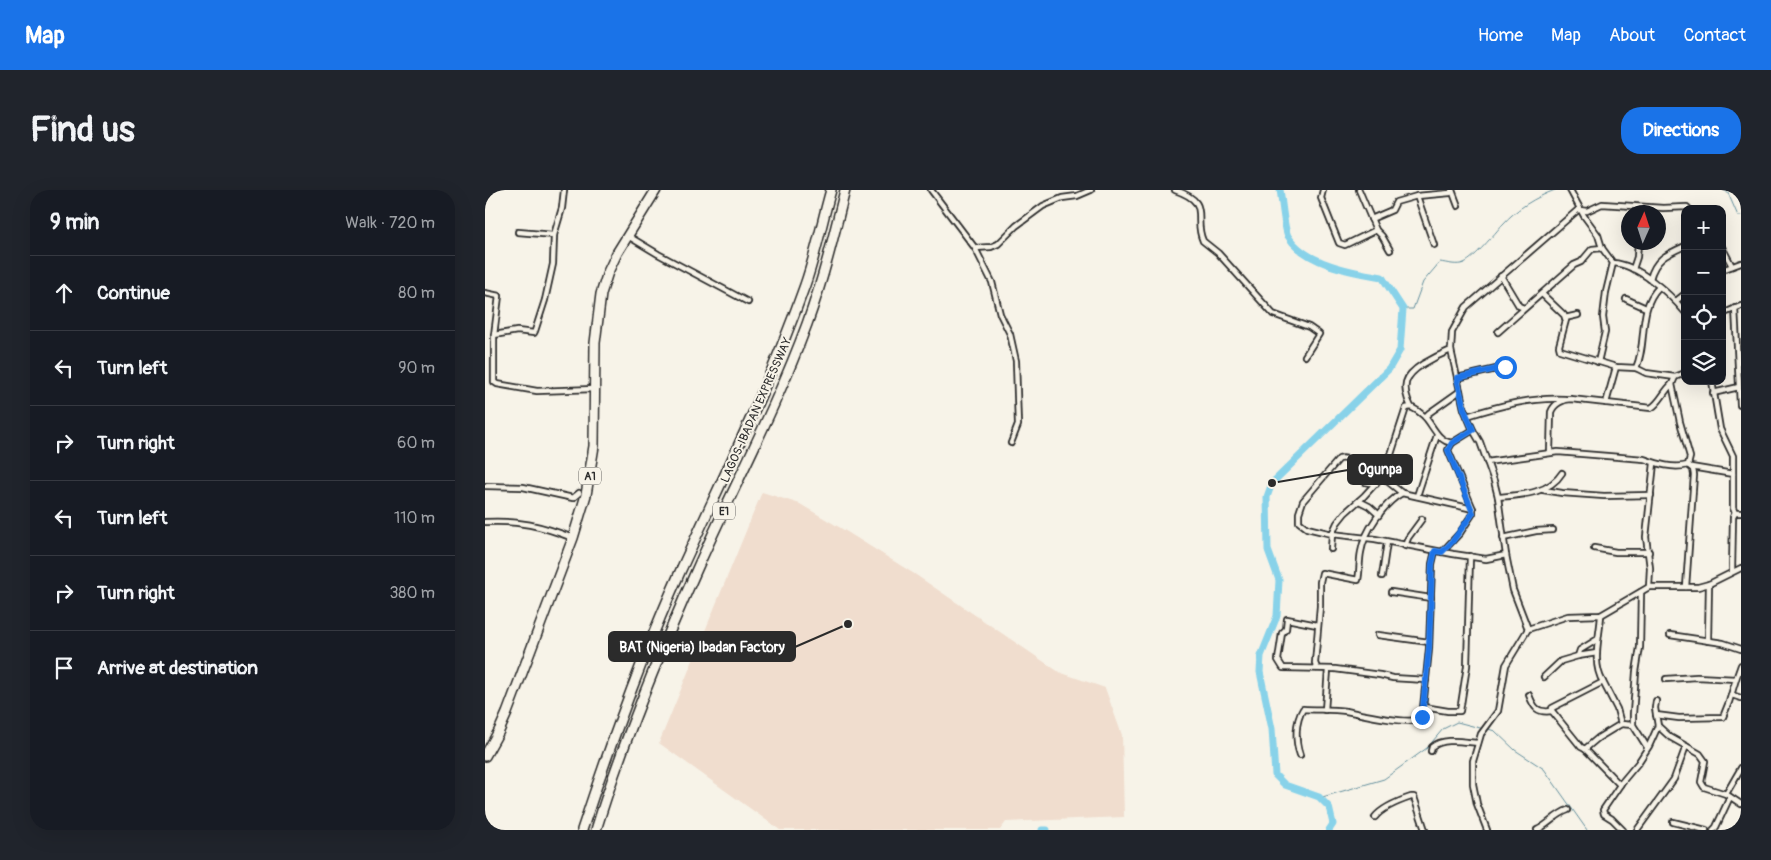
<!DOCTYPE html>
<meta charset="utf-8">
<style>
body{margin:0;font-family:Pangolin,sans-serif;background:#20242c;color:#f1f3f6}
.controls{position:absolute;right:15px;top:15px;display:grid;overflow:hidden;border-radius:10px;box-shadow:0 5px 20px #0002}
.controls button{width:45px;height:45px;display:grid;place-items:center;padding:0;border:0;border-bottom:1px solid #363941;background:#171b24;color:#f1f3f6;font:25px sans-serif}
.compass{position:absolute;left:1136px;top:15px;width:45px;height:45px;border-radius:50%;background:#171b24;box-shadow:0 5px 20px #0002;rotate:3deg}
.stop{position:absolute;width:15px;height:15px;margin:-11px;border:4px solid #1a73e8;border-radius:50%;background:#fff}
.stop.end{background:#1a73e8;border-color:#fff;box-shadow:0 1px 5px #0008}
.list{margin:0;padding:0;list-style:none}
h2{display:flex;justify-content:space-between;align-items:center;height:65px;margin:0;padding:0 20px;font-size:21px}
h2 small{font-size:16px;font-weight:400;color:#9ea1a6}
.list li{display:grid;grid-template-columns:32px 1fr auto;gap:15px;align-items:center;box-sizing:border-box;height:75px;padding:0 20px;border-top:1px solid #363941}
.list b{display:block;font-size:19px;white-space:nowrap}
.list em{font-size:16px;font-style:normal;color:#9ea1a6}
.icon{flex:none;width:28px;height:28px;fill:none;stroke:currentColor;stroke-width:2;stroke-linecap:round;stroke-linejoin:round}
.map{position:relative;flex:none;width:1256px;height:640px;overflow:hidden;border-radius:20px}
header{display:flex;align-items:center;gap:30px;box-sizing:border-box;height:70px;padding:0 25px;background:#1a73e8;color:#fff}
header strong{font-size:24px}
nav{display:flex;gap:28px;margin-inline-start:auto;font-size:18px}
.intro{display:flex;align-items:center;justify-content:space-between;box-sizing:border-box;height:120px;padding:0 30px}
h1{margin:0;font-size:35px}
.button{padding:12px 22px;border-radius:20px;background:#1a73e8;color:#fff;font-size:18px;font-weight:700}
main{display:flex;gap:30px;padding:0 30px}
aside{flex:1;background:#171b24;border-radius:20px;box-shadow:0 5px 20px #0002}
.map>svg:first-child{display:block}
.built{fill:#f0ddce}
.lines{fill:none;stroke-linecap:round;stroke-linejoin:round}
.stream{stroke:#638f9d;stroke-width:1}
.river{stroke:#88d2e9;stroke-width:7}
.street-casing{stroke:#2b2b2b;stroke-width:8}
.highway-casing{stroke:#2b2b2b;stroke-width:12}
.street{stroke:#f7f3e8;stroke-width:4.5}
.highway{stroke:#f7f3e8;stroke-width:9}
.route{stroke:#1a73e8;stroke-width:6}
.labels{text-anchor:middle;stroke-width:4;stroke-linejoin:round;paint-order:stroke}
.shield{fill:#f7f3e8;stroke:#686764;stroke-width:1}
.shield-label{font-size:11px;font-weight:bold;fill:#2b2b2b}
.street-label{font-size:12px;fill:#2b2b2b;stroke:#f7f3e8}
.leader{fill:none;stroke:#2b2b2b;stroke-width:2}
.callout-dot{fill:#2b2b2b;stroke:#f7f3e8;stroke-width:2}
.callout{fill:#2b2b2b;stroke:#2b2b2b;stroke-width:2}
.callout-label{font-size:14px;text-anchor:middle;font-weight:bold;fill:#fff}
</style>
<header>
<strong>Map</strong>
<nav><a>Home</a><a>Map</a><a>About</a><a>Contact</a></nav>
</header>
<div class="intro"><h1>Find us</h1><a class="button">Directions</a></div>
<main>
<aside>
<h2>9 min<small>Walk · 720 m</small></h2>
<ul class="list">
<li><svg class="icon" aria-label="ahead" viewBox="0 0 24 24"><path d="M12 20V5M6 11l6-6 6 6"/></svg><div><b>Continue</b></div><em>80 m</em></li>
<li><svg class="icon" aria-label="left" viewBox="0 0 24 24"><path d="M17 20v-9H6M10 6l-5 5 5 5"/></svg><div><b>Turn left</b></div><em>90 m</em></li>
<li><svg class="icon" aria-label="right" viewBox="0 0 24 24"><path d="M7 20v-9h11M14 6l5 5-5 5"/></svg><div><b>Turn right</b></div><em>60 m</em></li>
<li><svg class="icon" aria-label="left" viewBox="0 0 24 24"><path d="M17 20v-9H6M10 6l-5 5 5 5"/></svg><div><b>Turn left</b></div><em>110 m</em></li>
<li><svg class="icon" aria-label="right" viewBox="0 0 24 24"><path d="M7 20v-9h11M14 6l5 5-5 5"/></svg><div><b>Turn right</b></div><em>380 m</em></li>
<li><svg class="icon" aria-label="arrive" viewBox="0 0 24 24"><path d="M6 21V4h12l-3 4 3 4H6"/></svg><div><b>Arrive at destination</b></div></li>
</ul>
</aside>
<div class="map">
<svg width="1256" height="640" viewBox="0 0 1256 640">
<rect width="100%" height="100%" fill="#f7f3e8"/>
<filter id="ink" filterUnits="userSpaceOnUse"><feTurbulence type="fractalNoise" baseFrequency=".02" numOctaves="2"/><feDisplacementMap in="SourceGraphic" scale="10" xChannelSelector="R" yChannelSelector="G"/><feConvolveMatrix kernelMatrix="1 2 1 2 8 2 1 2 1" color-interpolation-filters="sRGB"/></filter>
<g filter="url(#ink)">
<path class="built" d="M277,302L315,314L359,340L431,385L574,482L620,498L637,545L639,627L521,632L515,640H295L174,553Z"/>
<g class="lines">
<g class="stream">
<path d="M1239,0L1243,3L1253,26H1256"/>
<path d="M918,119H928L938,92L955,72C962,73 972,76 979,73C990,68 1009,44 1018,34C1031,19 1051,7 1070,0"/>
<path d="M1003,539L1010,541L1030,560L1059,579L1102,640"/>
<path d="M834,608L899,589L942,558L958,539L972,532L999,539"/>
</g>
<g class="river">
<path d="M795,0C797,10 799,38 803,46C820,74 867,82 897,87L918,119L915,160L904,179L787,293L782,307L783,360L794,390L792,426L776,466L775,482L787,539L790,585L800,595L834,607L844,617L848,634L844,640"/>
<path d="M557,640H562"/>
</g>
<g class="street-casing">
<g id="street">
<path d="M79,0L77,18L69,45L68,74L60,110L50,141L49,143L32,141L9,145V192L12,194L52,201L109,199"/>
<path d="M446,0L490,58L507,92L515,124L525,144L531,171L533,235L526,253"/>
<path d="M690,0C728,13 707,27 718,51L733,63L788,124L824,137L834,144L820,166"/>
<path d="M838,0L836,8L854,53L860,55L891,40"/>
<path d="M874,0L891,40L897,46L905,60"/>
<path d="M967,0L973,16"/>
<path d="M1085,0L1099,26L1113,45L1117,58L1128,73L1121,102L1118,127L1120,142L1113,172"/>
<path d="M932,6L949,55"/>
<path d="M1095,20L1102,21L1117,14L1178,18L1202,17L1204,19"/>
<path d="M886,29L907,20L911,12L932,6L965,3L967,0"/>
<path d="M33,42L69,45"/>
<path d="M143,46L173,64L263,112"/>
<path d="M1237,57L1247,76"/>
<path d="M490,58L506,57L513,54L531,36L558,16L577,8L592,6L606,0"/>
<path d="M1128,73C1154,75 1184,103 1200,122"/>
<path d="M1148,79L1152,67L1153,52"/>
<path d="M1237,80L1256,73"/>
<path d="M1016,86L1034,116L1039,118"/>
<path d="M1165,89C1170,69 1182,64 1200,56"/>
<path d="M0,103L14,106L9,145"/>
<path d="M1057,104L1079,125L1081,130L1074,156L1075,160L1131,177L1151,178L1161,183L1190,187"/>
<path d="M1141,109L1161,118"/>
<path d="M1191,111L1200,104"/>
<path d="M1250,118L1255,215"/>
<path d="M1237,124L1256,116"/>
<path d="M1080,128L1093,125"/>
<path d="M1013,142L1089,75L1096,72L1107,59L1117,58"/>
<path d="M1151,178C1163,152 1152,119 1174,97"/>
<path d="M1200,183L1190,187L1187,194L1195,232L1205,267L1203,275"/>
<path d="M972,188L1020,177"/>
<path d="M1227,191L1235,239L1248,266V318L1250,323H1256"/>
<path d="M1228,203L1254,197"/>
<path d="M1121,213L1131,177"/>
<path d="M926,217C916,196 919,186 938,174C948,168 956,164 966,160"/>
<path d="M982,226C1014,216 1046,207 1080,209"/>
<path d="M940,227L944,223L975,201"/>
<path d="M988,240L967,253L963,260L988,319"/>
<path d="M967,253C952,251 948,235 939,226C935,222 930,219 926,217L921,218L900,283L879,306L860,323L852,333L847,344L890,349L968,364L1001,369L1021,365"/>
<path d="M1065,262L1066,222C1069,214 1078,209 1086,209L1166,218C1175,213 1179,201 1187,194"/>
<path d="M1002,272L1073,262L1159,269C1173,274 1188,279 1203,275"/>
<path d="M1206,277L1248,284"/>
<path d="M897,287L917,303L988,319V323L975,343L957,362"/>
<path d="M0,296L38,297L88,308L94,303"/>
<path d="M1058,300L1077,303L1119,306L1166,305"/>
<path d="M932,306L952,245"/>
<path d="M1013,307C1036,305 1064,304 1077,283"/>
<path d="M874,311L884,316L894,325"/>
<path d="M0,332C33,330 57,336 88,348"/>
<path d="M1018,348L1051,341L1068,340"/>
<path d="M920,356L923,348L937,329"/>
<path d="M1109,358L1131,362H1164"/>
<path d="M846,359L847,344L822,338L814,332V323L818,311L854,269C867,265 875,282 880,292L891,294"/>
<path d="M1247,381L1248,327L1250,323"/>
<path d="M897,386L902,352"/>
<path d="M1164,397L1165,378L1161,347L1169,273"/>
<path d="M1201,397L1209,285L1208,279L1203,275"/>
<path d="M906,402L946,408"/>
<path d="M1156,402L1155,457L1151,482L1148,524V535L1162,557"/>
<path d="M1116,425C1115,446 1106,472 1118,492L1067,518V521L1096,557L1100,559L1113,548L1136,534"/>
<path d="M832,435L802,429L801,439L797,443L793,470L798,478L850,479L895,485L908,488L941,490"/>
<path d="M1043,439L1028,400L1021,365L1013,307L1009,291L995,252L988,240L979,219L966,160L967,142L981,117L1094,19"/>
<path d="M893,445L944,452"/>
<path d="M1185,445L1238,453L1256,459"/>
<path d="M1223,451L1224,394"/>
<path d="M1112,463L1093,466L1095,460L1113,449"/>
<path d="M832,478L830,473L835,416V392L837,383L873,390C875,381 874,371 876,362C879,342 899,313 917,303"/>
<path d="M1059,487L1076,471L1093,466"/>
<path d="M1251,489L1256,475"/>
<path d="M1118,492L1132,519L1136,534L1148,535"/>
<path d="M1044,505C1049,518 1052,523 1067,521"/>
<path d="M1247,505L1256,508"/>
<path d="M939,517L963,521H975L982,476L985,366"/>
<path d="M840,520L843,480"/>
<path d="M1171,525L1194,528L1238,527L1244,512L1251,489L1212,487L1181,489"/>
<path d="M1173,536L1185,547L1215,564L1220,571L1216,592L1219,597L1241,604L1256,614"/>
<path d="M1100,559L1135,595"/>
<path d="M946,561L947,557C959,547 979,552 993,553"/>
<path d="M815,565C810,551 810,532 818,519C832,520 847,519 861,521C876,524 926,536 937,528L944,459L947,374L950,361"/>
<path d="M1241,604L1256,578"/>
<path d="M890,627C898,617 914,611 926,607H929L940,640"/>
<path d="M1188,632L1221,640"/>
<path d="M1002,640L992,614L988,594V571L996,544L1013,521L1021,475L1043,439L1083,426L1116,425L1164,397H1213L1224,394L1256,378"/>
<path d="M1052,640C1063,635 1071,624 1083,620"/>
<path d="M1138,640L1127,629L1119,624L1118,620L1137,592L1153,573L1164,556L1173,536L1170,518L1171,511"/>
<path d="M1152,640L1189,589L1201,556"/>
<path d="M1228,640L1231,637L1245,607"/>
</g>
</g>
<g class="highway-casing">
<g id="highway">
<path d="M0,566L14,541L22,523L88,348L101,305L109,256L110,153L116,104L123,82L132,63L171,0"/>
<path d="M97,640C126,552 157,466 195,382C238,287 285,194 320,95C331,64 337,31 346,0"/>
<path d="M111,640C138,551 174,464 212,379C248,298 291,218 322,134C338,90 349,45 360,0"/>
</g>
</g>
<use href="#street" class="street"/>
<use href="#highway" class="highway"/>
</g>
</g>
<g class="lines" filter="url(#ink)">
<path class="route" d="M937,527L944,458L947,374L950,361L957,362L967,352L988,323L963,260L967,253L988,240L979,219L972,188L1020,177"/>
</g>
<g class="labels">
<g class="shield">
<rect x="94" y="277.5" width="22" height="17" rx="4"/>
<rect x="228" y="312.5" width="22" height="17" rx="4"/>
</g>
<g class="shield-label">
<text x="105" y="290">A1</text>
<text x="239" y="325">E1</text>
</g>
<g class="street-label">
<text transform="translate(271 220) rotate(-66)" y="4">LAGOS-IBADAN EXPRESSWAY</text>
</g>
</g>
<path class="leader" d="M787 293L863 280M363 434L310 457"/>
<g class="callout-dot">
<circle cx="787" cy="293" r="5"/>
<circle cx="363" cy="434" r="5"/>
</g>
<g class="callout">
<rect x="863" y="265" width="64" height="29" rx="5"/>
<rect x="124" y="442" width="186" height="29" rx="5"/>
</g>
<g class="callout-label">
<text x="895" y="284">Ogunpa</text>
<text x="217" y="462">BAT (Nigeria) Ibadan Factory</text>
</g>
</svg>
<div class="controls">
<button>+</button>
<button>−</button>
<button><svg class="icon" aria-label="locate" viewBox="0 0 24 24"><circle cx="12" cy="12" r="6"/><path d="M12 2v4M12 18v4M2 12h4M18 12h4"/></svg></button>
<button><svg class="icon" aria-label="layers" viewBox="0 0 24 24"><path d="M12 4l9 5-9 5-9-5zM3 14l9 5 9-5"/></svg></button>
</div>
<svg class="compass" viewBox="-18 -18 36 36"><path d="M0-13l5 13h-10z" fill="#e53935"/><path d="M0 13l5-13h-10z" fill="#9ea1a6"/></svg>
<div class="stop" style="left:1020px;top:177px"></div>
<div class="stop end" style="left:937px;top:527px"></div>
</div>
</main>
